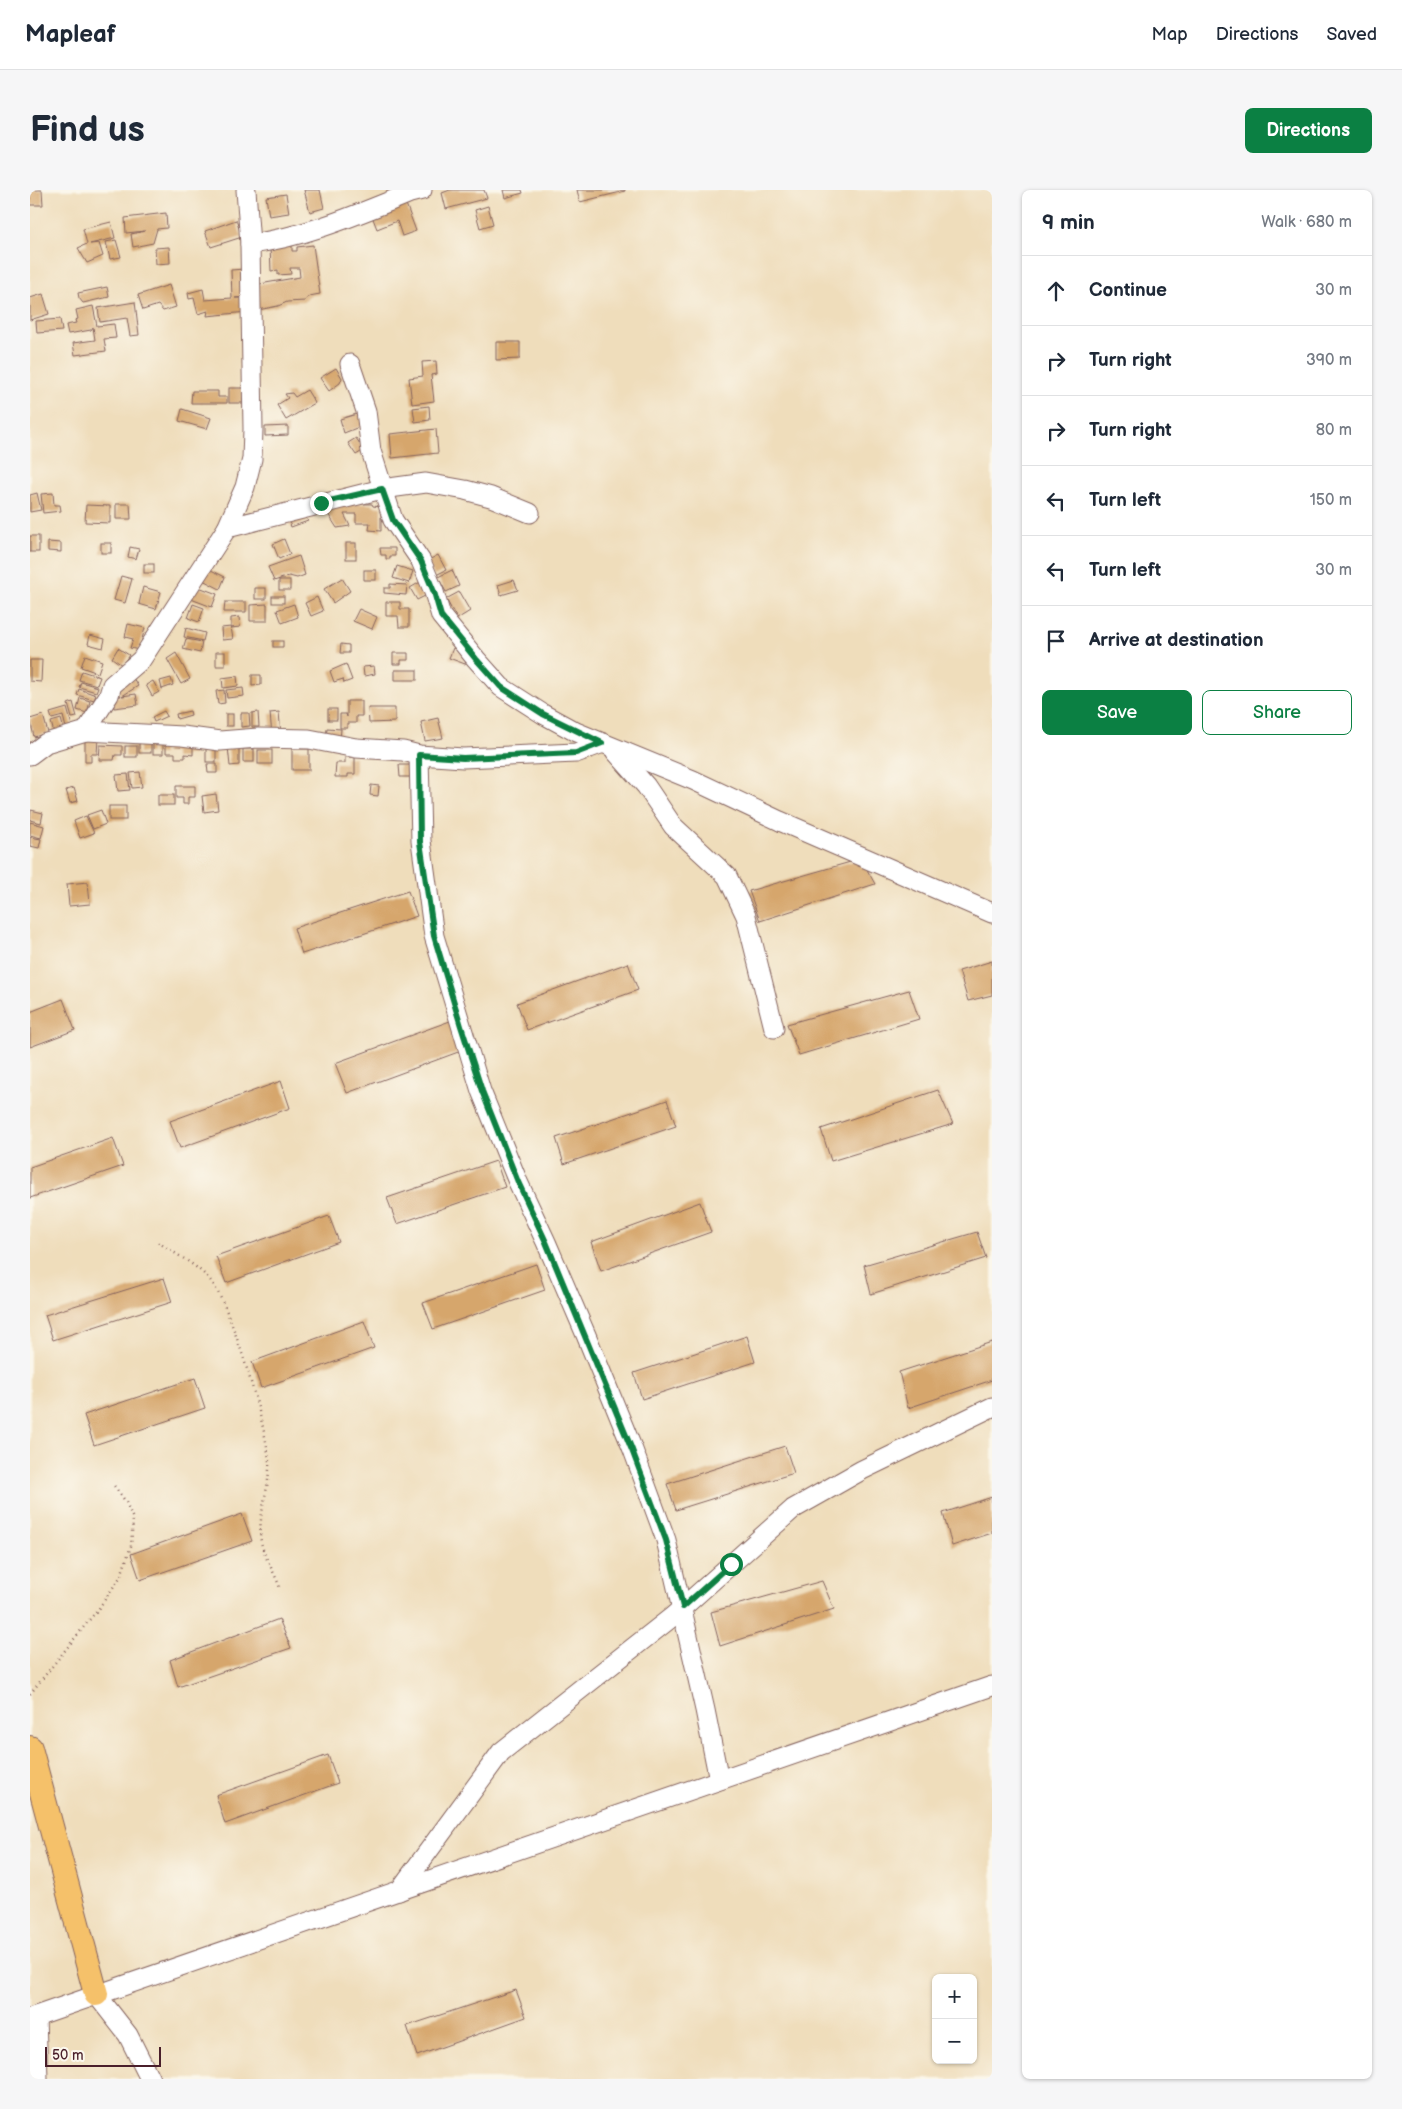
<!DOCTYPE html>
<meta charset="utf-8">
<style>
body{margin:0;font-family:"Balsamiq Sans",sans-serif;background:#f6f6f7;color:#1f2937}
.controls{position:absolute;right:15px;bottom:15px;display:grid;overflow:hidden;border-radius:8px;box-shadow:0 1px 4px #0004}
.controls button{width:45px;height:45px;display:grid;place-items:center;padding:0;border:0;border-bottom:1px solid #e0e1e3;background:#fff;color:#1f2937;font:25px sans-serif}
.scale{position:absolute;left:15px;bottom:12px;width:116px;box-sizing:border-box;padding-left:5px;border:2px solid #4a1f2b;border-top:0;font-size:14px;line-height:18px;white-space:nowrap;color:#4a1f2b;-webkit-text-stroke:4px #fbf7ec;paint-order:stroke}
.stop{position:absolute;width:15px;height:15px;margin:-11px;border:4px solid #0b8043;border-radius:50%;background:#fff}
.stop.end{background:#0b8043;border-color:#fff;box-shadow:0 1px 5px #0008}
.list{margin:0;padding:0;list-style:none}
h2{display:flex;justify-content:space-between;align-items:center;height:65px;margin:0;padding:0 20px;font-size:21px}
h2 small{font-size:16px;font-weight:400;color:#747a83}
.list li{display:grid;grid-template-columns:32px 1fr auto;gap:15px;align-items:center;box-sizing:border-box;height:70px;padding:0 20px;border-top:1px solid #e0e1e3}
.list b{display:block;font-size:19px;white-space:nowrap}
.list em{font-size:16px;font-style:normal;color:#747a83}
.actions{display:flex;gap:10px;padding:15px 20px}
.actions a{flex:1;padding:11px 0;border:1px solid #0b8043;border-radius:8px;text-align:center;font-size:18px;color:#0b8043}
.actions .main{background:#0b8043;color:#fff}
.icon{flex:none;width:28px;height:28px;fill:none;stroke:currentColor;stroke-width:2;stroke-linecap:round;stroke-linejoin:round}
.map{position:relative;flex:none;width:962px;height:1889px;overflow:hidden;border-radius:8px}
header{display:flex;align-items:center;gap:30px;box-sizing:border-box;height:70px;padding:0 25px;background:#fff;border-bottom:1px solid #e0e1e3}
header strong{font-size:24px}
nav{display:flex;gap:28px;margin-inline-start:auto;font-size:18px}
.intro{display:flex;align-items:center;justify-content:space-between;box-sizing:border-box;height:120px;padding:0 30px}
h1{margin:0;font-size:35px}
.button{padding:12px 22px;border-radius:8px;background:#0b8043;color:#fff;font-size:18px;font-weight:700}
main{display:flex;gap:30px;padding:0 30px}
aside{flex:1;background:#fff;border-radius:8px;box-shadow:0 1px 4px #0004}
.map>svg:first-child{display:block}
.building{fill:#d6a66c}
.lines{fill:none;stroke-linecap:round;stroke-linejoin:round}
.minor-casing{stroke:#84625d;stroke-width:21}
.major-casing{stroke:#84625d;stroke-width:26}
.path{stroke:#84625d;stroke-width:2.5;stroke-dasharray:1 4;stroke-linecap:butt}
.minor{stroke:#fff;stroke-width:19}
.major{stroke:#f5c16b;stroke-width:24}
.route{stroke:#0b8043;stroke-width:6}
</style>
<header>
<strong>Mapleaf</strong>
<nav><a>Map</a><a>Directions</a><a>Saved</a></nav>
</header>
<div class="intro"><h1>Find us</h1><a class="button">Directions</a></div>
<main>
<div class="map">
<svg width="962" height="1889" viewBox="0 0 962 1889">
<rect width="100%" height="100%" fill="#fbf7ec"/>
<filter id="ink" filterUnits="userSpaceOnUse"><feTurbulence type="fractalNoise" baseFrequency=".02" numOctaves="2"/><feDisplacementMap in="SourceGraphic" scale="10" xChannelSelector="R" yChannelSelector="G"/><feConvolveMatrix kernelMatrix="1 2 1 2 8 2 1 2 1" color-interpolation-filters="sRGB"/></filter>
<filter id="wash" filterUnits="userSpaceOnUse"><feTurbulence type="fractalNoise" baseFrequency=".0096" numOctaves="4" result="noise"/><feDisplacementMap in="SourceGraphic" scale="20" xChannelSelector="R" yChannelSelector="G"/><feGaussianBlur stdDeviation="1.12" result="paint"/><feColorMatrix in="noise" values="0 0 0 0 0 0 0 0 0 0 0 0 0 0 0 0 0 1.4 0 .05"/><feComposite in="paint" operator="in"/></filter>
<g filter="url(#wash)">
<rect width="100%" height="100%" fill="#efddbb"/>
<g id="blocks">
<g class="building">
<path d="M0,0H12L13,15H0Z"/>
<path d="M274,0H290L294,18L280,22Z"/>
<path d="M420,0H454L457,8L416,19L412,3Z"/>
<path d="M473,0H492L493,3L475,8Z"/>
<path d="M547,0H595V1L550,12Z"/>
<path d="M256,4L259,23L239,26L236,7Z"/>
<path d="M376,14L386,41L372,46L367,31L347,39L342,26Z"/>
<path d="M458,16L463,34L450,38L445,20Z"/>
<path d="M136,23L137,38L127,39L123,53L103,57L101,44L115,41L96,43L95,28Z"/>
<path d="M206,30L212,47L181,57L175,41Z"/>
<path d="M81,32L85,48L60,54L69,53L73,66L57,73L48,58L57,54L53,39Z"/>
<path d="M86,50L91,67L80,69L76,52Z"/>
<path d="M262,55V61H267V57L283,55L290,104L279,106L275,111L257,112L248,116L228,120L224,95L270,87L269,78H260L261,84L248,85V80L241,81L240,56Z"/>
<path d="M139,57L140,73L126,74L125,58Z"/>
<path d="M214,79L215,107L205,108H215L217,122L177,126L178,121L168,124L164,108L159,109L158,103L173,99L175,110L202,108L201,80Z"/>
<path d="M139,95L146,117L133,121L128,115L113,120L108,105Z"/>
<path d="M77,97L79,107L53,113L49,108L48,103Z"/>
<path d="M13,104L19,124L0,130V108Z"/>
<path d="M105,112L109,145L100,146L97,128L70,132L68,118Z"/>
<path d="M63,116L67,136L84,134L86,148L74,149L76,161L45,165L43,153L65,150L63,137L61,140L38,144L36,135L46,133L45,130L48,129L46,120Z"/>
<path d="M30,129L32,141L7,143L6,131Z"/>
<path d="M466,152H490V169L466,170Z"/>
<path d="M406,171L407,184L401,185L404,211L382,214L379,188L393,186L392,172Z"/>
<path d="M306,178L312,188L310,193L299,201L290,188Z"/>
<rect x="199" y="198" width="14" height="15"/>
<path d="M277,200L285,213L256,230L247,215L258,208L255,204L262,203L265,207Z"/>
<path d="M162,201H188V207H197V213H161Z"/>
<path d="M399,216L400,230L385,232L383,218Z"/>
<path d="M152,219L181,228L177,239L149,231Z"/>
<path d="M330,223L334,235L314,243L310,229Z"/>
<path d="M258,236V245L235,246V237Z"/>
<path d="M406,239L408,263L362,268L360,244Z"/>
<path d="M326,248L334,260L326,265L318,253Z"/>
<path d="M7,303L11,320L0,322V305Z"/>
<path d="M23,303L24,315H30L31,321L13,323L11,304Z"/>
<path d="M291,313L342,314L343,316L351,317V341L339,340L340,333H326V324H314L320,336L307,338Z"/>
<path d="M86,314H100L101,329H86Z"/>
<path d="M56,315L80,316V333L55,332Z"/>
<path d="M272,323L278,331L261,337L258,329Z"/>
<rect x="0" y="346" width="9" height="16"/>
<path d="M254,349L260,364L249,369L243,354Z"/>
<path d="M18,352L31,353V362L18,361Z"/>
<rect x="71" y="353" width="10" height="10"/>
<rect x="316" y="353" width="10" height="16"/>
<path d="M100,357L109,359L106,369L98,367Z"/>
<path d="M350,358H365V366H360V369H356V365H351Z"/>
<path d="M408,365L416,380L404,386L397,371Z"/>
<path d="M269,366L275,385L267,388L259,386L244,391L238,377Z"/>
<rect x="114" y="374" width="10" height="9"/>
<path d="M367,376L383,381L379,393L363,388Z"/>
<path d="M175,377L195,387L190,399L169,388Z"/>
<rect x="334" y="380" width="12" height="10"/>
<path d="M422,380L429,396L416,402L408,387Z"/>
<path d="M91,386L102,389L95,413L84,410Z"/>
<path d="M312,388L320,401L303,413L294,399Z"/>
<rect x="249" y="390" width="11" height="10"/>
<path d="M484,390L488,400L471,405L468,395Z"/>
<path d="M392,391L399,404L387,410L380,398Z"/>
<path d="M360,394L377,395L376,405L354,403V398H360Z"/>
<path d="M166,396L187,404L182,417L161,409Z"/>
<path d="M113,397L131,402L126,419L109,414Z"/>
<rect x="225" y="398" width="11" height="11"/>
<path d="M429,402L440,421L427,429L416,409Z"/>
<rect x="242" y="406" width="12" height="7"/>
<path d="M287,407L293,421L281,426L275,413Z"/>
<path d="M195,412H216V422H194Z"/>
<path d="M356,412H370V419H379V437H369L368,426H356Z"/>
<path d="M163,414L174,418L169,432L158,428Z"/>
<path d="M237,414V431H220V415Z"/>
<path d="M264,414L268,427L252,433L247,420Z"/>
<path d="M329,419L347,427L342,439L323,431Z"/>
<path d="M209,427L210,437L201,438V428Z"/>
<path d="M98,434L115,438L109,460L100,458L103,449L95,447Z"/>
<path d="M201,437L203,449L192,450L191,438Z"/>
<path d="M156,438L175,443L173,451L154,447Z"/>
<path d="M60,445L75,449L73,458L58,454Z"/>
<path d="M156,449L172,452L170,463L153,459Z"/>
<rect x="243" y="451" width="10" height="6"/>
<path d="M311,454L319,455V463H310Z"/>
<path d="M88,458L99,465L92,475L82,468Z"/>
<path d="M423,458L438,465L435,474L419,468Z"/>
<rect x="186" y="462" width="9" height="14"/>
<path d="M146,463L160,489L151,494L137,469Z"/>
<path d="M363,463H378V470H371V474H363Z"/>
<path d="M55,465L72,471L68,483L51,477Z"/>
<path d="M0,470H12L11,492L0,491Z"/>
<path d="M316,474L322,490L314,493L313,489L304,492L300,481Z"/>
<path d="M344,476L345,484L334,486L333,477Z"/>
<rect x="365" y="480" width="22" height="10"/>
<path d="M52,481L70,487L67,495L49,490Z"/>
<path d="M222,485H231V495L222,496Z"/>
<path d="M207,486L208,496L193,498L192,488Z"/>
<path d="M103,488L108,496L92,506L106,504L108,515L84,518L82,507L91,506L86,498Z"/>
<path d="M141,488L143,495L132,499L130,491Z"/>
<path d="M123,491L129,502L122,506L116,495Z"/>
<path d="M51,492L68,497L66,502L49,497Z"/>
<path d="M213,498L214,506L197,508L196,500Z"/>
<path d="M49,499L66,505L64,510L47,505Z"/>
<path d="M194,500L195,513L188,514L186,501Z"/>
<path d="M50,508L60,511L57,523L47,520Z"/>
<path d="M317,511H332V526H326V533H317V538H310V524H316L317,527Z"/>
<path d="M43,512L47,527L42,528L38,514Z"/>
<path d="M37,518L42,536L36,538L33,526L22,529L20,523Z"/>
<path d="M338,518H365V532L339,533Z"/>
<rect x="298" y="519" width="9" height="11"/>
<path d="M134,521L137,526L124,532L122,527Z"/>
<path d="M160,521L161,525L147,529L146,524Z"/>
<path d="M228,522L229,537H222V523Z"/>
<path d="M249,522L251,545L242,546L240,523Z"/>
<path d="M211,523H219L220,536L211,537Z"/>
<rect x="196" y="524" width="7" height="12"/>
<path d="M13,525L18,543L4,547L0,529Z"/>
<path d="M408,528L413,548L395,551L391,532Z"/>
<path d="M31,529L34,540L24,543L21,532Z"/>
<path d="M297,538L311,539L310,550L296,549Z"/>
<path d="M55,549H68L67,564H61V572H55Z"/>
<rect x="109" y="552" width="12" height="11"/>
<rect x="123" y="552" width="10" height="12"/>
<path d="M136,554L163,556V565L155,564V568H145V563H136Z"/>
<path d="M70,555L92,556V565H85L84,570H69Z"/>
<rect x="95" y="556" width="12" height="11"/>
<rect x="176" y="557" width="10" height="15"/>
<path d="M198,557H209V575L200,576Z"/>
<rect x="213" y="559" width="11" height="13"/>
<rect x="262" y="559" width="17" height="21"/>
<rect x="228" y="560" width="14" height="14"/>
<path d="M315,567H325V584H318V587H305L306,573H315Z"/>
<path d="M177,574H187V583H178Z"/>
<path d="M369,575H380V587H370Z"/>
<path d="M110,582L112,597L102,598L100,583Z"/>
<path d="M98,584L100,600L88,601L86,585Z"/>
<path d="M341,595L349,596L348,606L340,605Z"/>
<path d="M146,596H165V607H158V614H153V608H146Z"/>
<path d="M44,598L48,611L40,613L36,600Z"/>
<path d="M186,604L188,620L174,622L172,606Z"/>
<rect x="128" y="605" width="16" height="10"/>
<rect x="79" y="616" width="17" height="14"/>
<path d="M1,620L13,623L11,633L0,630Z"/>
<path d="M71,620L76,634L63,639L57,625Z"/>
<path d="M56,626L64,643L50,648L44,631Z"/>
<path d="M0,632L14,636L11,648L0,645Z"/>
<path d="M0,647L11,649L9,658L0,656Z"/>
<path d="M831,669L845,694L730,731L719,701Z"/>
<path d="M58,692L60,714L39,716L37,694Z"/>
<path d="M378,701L387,726L272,764L264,738Z"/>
<path d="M962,771V805L938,811L929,781Z"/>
<path d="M598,773L608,800L497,840L487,813Z"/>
<path d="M879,800L889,829L769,865L757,834Z"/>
<path d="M33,809L45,840L0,857V822Z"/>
<path d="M420,831L431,861L317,903L305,873Z"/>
<path d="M251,891L260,918L150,958L140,931Z"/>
<path d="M908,900L923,934L801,971L791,939Z"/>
<path d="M637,910L646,936L534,974L526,948Z"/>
<path d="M83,948L93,976L0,1008V977Z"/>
<path d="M466,971L475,997L367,1034L357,1008Z"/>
<path d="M670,1012L681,1042L571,1081L561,1052Z"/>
<path d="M299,1026L309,1052L196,1093L186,1066Z"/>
<path d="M947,1042L956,1068L841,1104L834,1075Z"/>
<path d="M506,1074L515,1100L403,1139L393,1113Z"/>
<path d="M134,1088L142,1112L23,1150L15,1125Z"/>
<path d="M334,1131L344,1158L231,1198L222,1172Z"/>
<path d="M717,1146L725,1172L612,1209L604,1183Z"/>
<path d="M962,1152V1190L878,1218L869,1182Z"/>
<path d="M165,1188L175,1218L64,1255L54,1225Z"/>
<path d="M755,1256L764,1283L646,1320L637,1294Z"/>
<path d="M962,1307V1343L922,1356L913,1323Z"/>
<path d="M212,1324L222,1351L110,1390L101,1364Z"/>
<path d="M792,1391L804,1419L690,1456L681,1422Z"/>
<path d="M249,1429L261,1458L148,1497L140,1470Z"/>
<path d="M298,1565L308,1593L195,1634L186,1605Z"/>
<path d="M486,1800L496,1827L387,1866L377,1836Z"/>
</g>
</g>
</g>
<g filter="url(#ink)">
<use href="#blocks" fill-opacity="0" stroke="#84625d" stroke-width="1"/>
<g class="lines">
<g class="minor-casing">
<g id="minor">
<path d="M220,54C276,47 328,24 380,3L392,0"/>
<path d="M320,174L336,221L341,261L363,330L391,371L404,402L411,426L446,469L471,497L513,524L546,542L663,590L750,631L962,723"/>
<path d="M197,338L352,299L396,293L435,300L461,307L500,323"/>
<path d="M56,541L152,546L190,551L228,548L279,549L326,558L373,561L389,565L433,568L546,563L573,553"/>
<path d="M585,561L616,596L643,636L697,686L716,726L744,838"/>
<path d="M0,565L16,553L56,541L79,505L82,495L111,470L197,338L215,297L222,269L223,239L220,54L216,0"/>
<path d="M389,565L391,651L404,746L451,901L488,992L516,1052L556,1145L603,1260L636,1350L675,1520L689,1590"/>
<path d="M369,1701L471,1562L642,1427L763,1319L832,1280L962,1217"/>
<path d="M66,1804L98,1845L120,1889"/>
<path d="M6,1826L8,1889"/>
<path d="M0,1828L962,1496"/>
</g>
</g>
<g class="major-casing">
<path id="major" d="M0,1558L66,1804"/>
</g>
<g class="path">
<path d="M128,1052C145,1064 166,1074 180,1090C200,1112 238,1241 239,1273C240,1299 227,1326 231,1352C234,1367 245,1383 250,1398"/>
<path d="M0,1504L69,1418L91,1386L101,1356L103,1329L96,1312L82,1293"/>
</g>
<use href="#minor" class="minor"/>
<use href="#major" class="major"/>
</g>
</g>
<g class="lines" filter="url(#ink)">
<path class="route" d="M291,313L352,299L363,330L391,371L404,402L411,426L446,469L471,497L513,524L572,553L546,563L433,568L389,565L390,652L404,746L431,836L452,901L488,992L516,1052L602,1260L636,1350L653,1417L701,1374"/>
</g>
</svg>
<div class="controls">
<button>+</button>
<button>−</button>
</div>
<div class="scale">50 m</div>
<div class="stop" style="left:701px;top:1374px"></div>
<div class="stop end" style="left:291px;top:313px"></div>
</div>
<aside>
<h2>9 min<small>Walk · 680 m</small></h2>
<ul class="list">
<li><svg class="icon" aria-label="ahead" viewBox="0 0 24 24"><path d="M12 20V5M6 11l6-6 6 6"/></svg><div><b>Continue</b></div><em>30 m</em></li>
<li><svg class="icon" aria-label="right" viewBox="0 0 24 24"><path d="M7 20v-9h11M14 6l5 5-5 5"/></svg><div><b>Turn right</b></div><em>390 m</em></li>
<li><svg class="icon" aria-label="right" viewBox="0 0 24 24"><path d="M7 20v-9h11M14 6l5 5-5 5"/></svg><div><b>Turn right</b></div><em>80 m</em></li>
<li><svg class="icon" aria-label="left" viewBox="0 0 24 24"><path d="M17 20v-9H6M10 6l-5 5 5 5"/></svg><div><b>Turn left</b></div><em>150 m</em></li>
<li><svg class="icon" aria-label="left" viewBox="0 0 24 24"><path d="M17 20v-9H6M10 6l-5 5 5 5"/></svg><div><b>Turn left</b></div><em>30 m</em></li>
<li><svg class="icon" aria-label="arrive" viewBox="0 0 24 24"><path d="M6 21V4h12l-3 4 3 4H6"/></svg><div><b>Arrive at destination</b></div></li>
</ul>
<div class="actions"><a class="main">Save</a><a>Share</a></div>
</aside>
</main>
